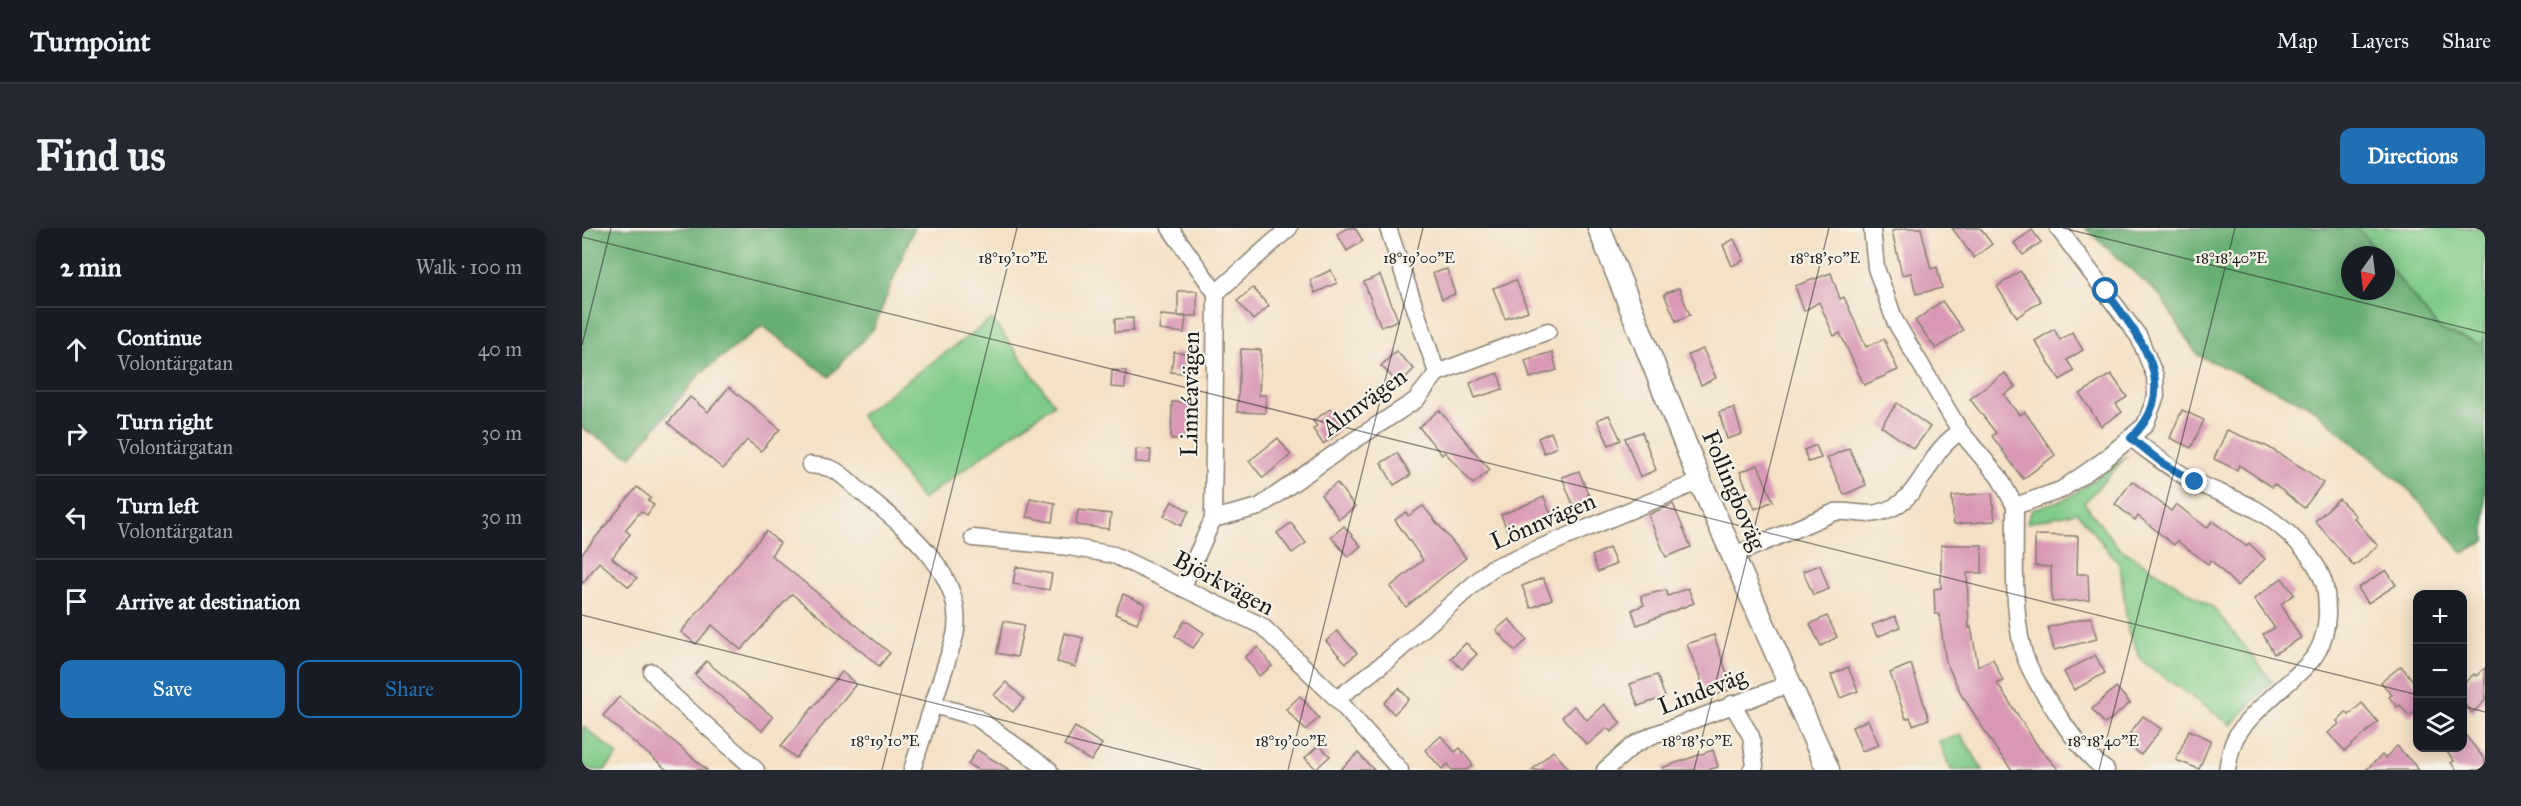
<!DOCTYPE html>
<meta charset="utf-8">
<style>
body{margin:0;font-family:"IM FELL Great Primer",serif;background:#242831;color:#f1f3f6}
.controls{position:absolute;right:18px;bottom:18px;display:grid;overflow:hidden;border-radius:12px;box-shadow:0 3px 15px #0003}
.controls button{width:54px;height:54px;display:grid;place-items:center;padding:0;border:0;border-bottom:2px solid #363941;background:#171b24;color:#f1f3f6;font:30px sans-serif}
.compass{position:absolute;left:1759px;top:18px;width:54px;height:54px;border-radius:50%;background:#171b24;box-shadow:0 3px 15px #0003;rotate:194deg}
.stop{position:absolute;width:18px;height:18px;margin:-14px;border:4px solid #1f6fb2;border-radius:50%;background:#fff}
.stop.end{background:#1f6fb2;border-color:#fff;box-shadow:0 2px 6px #0008}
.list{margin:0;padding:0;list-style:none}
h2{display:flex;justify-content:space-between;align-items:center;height:78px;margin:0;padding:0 24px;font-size:26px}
h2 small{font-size:20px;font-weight:400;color:#9ea1a6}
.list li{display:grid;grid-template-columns:39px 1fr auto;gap:18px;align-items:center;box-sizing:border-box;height:84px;padding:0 24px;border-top:2px solid #363941}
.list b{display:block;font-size:22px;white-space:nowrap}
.list p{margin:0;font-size:20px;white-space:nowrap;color:#9ea1a6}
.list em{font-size:20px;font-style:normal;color:#9ea1a6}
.actions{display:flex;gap:12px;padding:18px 24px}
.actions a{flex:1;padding:14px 0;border:2px solid #1f6fb2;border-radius:12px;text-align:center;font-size:21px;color:#1f6fb2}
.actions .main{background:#1f6fb2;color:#fff}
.icon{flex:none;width:33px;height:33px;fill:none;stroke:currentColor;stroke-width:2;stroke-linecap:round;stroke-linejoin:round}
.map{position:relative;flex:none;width:1903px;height:542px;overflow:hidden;border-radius:12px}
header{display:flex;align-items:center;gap:36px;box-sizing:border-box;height:84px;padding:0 30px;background:#171b24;border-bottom:2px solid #363941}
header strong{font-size:28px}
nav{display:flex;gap:33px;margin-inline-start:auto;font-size:21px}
.intro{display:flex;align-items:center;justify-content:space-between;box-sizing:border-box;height:144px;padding:0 36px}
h1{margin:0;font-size:42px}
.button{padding:15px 27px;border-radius:12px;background:#1f6fb2;color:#fff;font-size:21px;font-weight:700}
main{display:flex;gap:36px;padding:0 36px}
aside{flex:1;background:#171b24;border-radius:12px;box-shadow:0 3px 15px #0003}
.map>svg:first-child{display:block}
.green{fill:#7fcb89;stroke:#4e7452;stroke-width:1.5}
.forest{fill:#67af75;stroke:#426648;stroke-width:1.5}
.building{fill:#d999b6}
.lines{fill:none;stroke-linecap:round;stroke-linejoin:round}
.minor-casing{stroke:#887e71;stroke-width:19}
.secondary-casing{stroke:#887e71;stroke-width:25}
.minor{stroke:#fff;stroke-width:16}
.secondary{stroke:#fff;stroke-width:22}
.route{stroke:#1f6fb2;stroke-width:8}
.ticks{fill:none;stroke:#1c1c1c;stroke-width:1.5;stroke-opacity:0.45}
.labels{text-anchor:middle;stroke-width:4.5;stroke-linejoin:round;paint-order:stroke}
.street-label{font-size:24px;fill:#1c1c1c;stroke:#f7f3e8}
.ticks-label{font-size:15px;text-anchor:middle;fill:#1c1c1c;stroke:#f7f3e8;stroke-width:4.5;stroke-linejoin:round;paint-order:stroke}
</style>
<header>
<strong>Turnpoint</strong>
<nav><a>Map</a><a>Layers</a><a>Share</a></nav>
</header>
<div class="intro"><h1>Find us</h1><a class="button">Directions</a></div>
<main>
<aside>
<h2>2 min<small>Walk · 100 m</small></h2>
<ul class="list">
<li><svg class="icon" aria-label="ahead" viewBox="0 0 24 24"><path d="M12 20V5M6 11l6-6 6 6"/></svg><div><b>Continue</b><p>Volontärgatan</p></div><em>40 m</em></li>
<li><svg class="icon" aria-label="right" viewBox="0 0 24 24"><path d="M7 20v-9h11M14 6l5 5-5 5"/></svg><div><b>Turn right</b><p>Volontärgatan</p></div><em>30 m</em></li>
<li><svg class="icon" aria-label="left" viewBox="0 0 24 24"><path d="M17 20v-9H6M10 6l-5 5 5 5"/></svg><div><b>Turn left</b><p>Volontärgatan</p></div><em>30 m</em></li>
<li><svg class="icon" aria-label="arrive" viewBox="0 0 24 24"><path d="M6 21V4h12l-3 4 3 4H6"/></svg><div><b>Arrive at destination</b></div></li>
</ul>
<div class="actions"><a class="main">Save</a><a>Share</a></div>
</aside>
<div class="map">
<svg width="1903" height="542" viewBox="0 0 1903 542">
<rect width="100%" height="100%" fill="#f7f3e8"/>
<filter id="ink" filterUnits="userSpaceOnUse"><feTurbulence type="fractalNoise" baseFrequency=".0167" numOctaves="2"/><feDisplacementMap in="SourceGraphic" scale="12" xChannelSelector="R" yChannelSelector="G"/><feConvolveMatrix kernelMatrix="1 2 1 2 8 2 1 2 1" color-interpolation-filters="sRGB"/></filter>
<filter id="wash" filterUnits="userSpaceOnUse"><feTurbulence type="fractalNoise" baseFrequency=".008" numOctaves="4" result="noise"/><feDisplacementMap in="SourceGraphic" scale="24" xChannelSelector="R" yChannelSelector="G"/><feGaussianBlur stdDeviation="1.35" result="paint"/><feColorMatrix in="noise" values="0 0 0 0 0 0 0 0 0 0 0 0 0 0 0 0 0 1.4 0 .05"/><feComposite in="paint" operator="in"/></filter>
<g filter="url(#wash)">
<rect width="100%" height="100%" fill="#f4e1c6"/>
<g class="green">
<path d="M1776,0H1903V112L1897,116L1858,102L1804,35V27H1798Z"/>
<path d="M410,91L472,176L340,272L278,187Z"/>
<path d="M1545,228L1502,275L1536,319L1632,380L1690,453L1649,497L1560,433L1546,403L1538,337L1495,284L1446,295L1445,293L1451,281L1486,270Z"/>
<path d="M1,498L36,527L23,542H9L0,535Z"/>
<path d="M1379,507L1401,542H1369L1357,513Z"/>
</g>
<g class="forest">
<path d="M0,0H332L292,100L247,149L181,98L119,145L49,229L0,200Z"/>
<path d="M1503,0H1776L1798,27H1768V63H1804V35L1858,102L1897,116L1903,112V313L1881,325L1828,263L1726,177L1615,127L1579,69Z"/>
</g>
<g id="blocks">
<g class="building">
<path d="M765,0H773L781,13L765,23L755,6Z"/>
<path d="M1324,0H1339L1349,41L1355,39L1360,60L1334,66L1329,45L1320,47L1310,3Z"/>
<path d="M1370,0H1398L1410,16L1392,30Z"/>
<path d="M1450,2L1459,14L1441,27L1432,15Z"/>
<path d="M1152,11L1162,32L1150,38L1141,17Z"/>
<path d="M865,41L873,66L860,71L851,45Z"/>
<path d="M749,42L755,55L733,65L728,52Z"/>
<path d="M1438,43L1459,73L1435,89L1415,59Z"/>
<path d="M1249,45L1258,71L1262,69L1284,119L1302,111L1316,142L1282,157L1258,105L1252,108L1237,74L1222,83L1213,58Z"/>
<path d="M798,47L816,92L799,99L782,54Z"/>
<path d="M934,52L946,83L923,91L911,60Z"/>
<path d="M671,60L687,78L671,92L655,73Z"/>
<path d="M1097,60L1108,87L1094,93L1082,66Z"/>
<rect x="596" y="63" width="19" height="25"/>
<path d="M1360,73L1381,102L1354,121L1333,93Z"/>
<path d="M579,87L604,89L602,105L577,102Z"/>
<path d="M551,90V103L533,104V91Z"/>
<path d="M1472,101L1478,112L1490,104L1501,122L1485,132L1492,143L1478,152L1453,113Z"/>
<path d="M659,121L679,122L677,167H684L683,185L655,184Z"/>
<path d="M1121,121L1134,150L1119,157L1106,127Z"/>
<path d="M814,123L832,141L817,156L799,138Z"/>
<path d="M592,124L610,127L608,146L589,144Z"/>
<path d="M970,124L975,142L948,150L943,132Z"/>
<path d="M530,142L544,143L543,160L529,159Z"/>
<path d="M916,145L921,161L893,170L888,155Z"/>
<path d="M1423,145L1433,159L1422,167L1437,187L1443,184L1473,227L1441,251L1410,208L1414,205L1388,171Z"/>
<path d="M1529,146L1545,169L1534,176L1540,184L1519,198L1498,166Z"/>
<path d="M147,159L198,201L179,223L165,212L141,241L86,195L108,169L126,184Z"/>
<path d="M590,174H609L608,211H589Z"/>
<path d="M1315,175L1348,199L1332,221L1299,198Z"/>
<path d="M1152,180L1160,206L1145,211L1137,184Z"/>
<path d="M748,181L757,195L753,198L757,204L741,216L731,201L735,198L731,193Z"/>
<path d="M857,182L908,242L891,256L863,224L860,227L837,199Z"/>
<path d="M1600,182L1622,192L1609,220L1588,210Z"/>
<path d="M1027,187L1039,212L1027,217L1015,192Z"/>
<path d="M1645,202L1686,219L1724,242L1741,255L1722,280L1692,256L1690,259L1657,237L1655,242L1632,231Z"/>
<path d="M969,204L975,219L962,225L956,210Z"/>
<path d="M1060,204L1074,242L1058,249L1043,210Z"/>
<path d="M696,210L709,227L681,250L667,233Z"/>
<path d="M1234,217L1239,230L1226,234L1222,222Z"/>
<path d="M1267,220L1284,257L1262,267L1245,230Z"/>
<path d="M554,221L569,222L568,235L554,234Z"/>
<path d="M815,225L829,247L812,257L799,235Z"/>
<path d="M1176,237L1191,273L1173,281L1158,244Z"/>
<path d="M997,243L1008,271L991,277L980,249Z"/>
<path d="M1550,253L1589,283L1594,276L1625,300L1630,293L1664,318L1667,315L1683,331L1655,358L1629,332L1626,336L1595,313L1592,317L1556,288L1553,292L1533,276Z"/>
<path d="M755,255L773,279L757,291L739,267Z"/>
<path d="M55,259L69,270L66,273L72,277L65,287L59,283L43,302L48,306L30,330L55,350L47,359L17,334L0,356V326Z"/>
<path d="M1410,265L1413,293L1372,296L1370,268Z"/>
<path d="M962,269L969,287L925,302L919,287Z"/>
<path d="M448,270L473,275L470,294L445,289Z"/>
<path d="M1757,271L1774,288L1772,290L1796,318L1772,338L1733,293Z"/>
<path d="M590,273L607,283L599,298L582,288Z"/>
<path d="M1091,276L1109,319L1084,329L1066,287Z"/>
<path d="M841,278L884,330L824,379L808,359L841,332L813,292L824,284L826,288Z"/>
<path d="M496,282L529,286L527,301L494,297Z"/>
<path d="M709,295L724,315L710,325L695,305Z"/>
<path d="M762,298L779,318L766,329L749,309Z"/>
<path d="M184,303L198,315L189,327L308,425L297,438L210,366L159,422L130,397L114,416L99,404Z"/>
<path d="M1453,307L1496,308L1495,346H1506L1507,372L1470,374L1469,339L1453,338Z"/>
<path d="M1359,317H1400V345H1385L1387,400L1389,399L1396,438L1411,431L1421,453L1415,455L1457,520L1477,542H1430L1414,521L1382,470H1381L1364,434L1357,386H1353L1352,361L1359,360Z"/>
<path d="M1027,320L1034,336L1016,344L1010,328Z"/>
<path d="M1238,337L1247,361L1231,367L1221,343Z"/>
<path d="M434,339L470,346L467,362L431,356Z"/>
<path d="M1804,342L1814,357L1786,375L1776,360Z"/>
<path d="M961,350L970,371L949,380L940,358Z"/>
<path d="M1700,350L1712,366L1699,376L1719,410L1692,426L1681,406L1693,400L1672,371Z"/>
<path d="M1106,360L1112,375L1055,397L1050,382L1062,377L1059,368L1084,362L1086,368Z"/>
<path d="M541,366L563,376L555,395L533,386Z"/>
<path d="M1245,388L1255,409L1239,418L1228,396Z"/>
<path d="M1313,388L1318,399L1295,409L1290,397Z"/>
<path d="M1509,389L1515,411L1472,422L1466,399Z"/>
<path d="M927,391L945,412L933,423L914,402Z"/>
<path d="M603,392L622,405L611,420L593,408Z"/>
<path d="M422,393L442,397L435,429L415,425Z"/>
<path d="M755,403L775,425L764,435L744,413Z"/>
<path d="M482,405L501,410L494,439L475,434Z"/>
<path d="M1132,407L1150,461L1126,470L1105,416Z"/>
<path d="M884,415L895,426L880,441L869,430Z"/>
<path d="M676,419L690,438L677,448L663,429Z"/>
<path d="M1513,427L1523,445L1492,462L1482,444Z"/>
<path d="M124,433L191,489L180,503L113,447Z"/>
<path d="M1329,436L1347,491L1331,497L1328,489L1324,491L1308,445Z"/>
<path d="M1819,438L1836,459V482L1827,488L1818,477L1815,479L1807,469L1810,467L1799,454Z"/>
<path d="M1266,439L1276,463L1258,470L1249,447Z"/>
<path d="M1903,440V473L1890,485L1881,474V456L1892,446L1894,448Z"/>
<path d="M260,444L274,456L214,530L199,518Z"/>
<path d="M1075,447L1083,469L1056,478L1048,456Z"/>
<path d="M424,454L442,471L431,484L412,467Z"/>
<path d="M1534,459L1548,475L1523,496L1510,481Z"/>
<path d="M817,460L827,471L812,486L802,475Z"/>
<path d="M718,468L737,490L723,502L704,481Z"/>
<path d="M37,469L89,511L125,542H85L21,488Z"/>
<path d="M1780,475L1796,494L1763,523L1746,505L1757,496L1755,493L1764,484L1767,487Z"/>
<path d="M1022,476L1039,495L1029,504L1025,500L1005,517L980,489L992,478L1005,492Z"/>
<path d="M1561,488L1579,501L1559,527L1542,513Z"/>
<path d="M1286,492L1297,517L1280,523L1270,499Z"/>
<path d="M493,499L520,516L509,533L482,517Z"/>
<path d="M1607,502L1629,512L1617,541L1594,532Z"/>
<path d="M1881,504L1903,532V542H1875L1869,535L1872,533L1861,519H1881Z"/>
<path d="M859,508L873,524L878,520L891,537L884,542H870L866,536L860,541L843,522Z"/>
<path d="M737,517L748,528L734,541L723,530Z"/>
<path d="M1815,518L1837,542H1784L1800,527L1803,530Z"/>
<path d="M395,522L428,542H396L386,536Z"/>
<path d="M1131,522L1136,539L1126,542H1081L1080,540Z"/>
<path d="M971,523L988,542H950Z"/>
<path d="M776,525L792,542H758Z"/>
</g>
</g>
</g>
<g filter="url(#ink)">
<use href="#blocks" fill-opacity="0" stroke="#887e71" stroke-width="1.5"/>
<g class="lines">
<g class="minor-casing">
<g id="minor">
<path d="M588,0L634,65"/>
<path d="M806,0L855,145"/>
<path d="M1290,0L1294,40L1313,93L1378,203L1417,249L1433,278L1479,262L1522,232L1563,197L1574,168L1573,148L1557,109L1476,0"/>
<path d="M1549,210C1570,226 1590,242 1613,254C1634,264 1656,271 1675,282C1701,298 1733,326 1742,355C1745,365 1745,377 1745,387C1744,405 1739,423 1726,436C1707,456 1664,488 1653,511C1648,521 1647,532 1645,542"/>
<path d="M228,237C234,238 244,238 250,241C262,246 273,260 283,267C325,301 385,348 373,408L330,542"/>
<path d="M1433,278C1433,322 1430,384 1442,426C1450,449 1465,470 1478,490C1490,508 1506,530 1524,542"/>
<path d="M631,291L677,279L762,219L834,172L855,145L966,103"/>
<path d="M391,310L487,319L532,327L680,398L755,471L818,542"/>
<path d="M1150,328L1253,284C1267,282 1281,288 1295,285C1328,279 1338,251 1355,226C1361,217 1369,210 1378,203"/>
<path d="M601,358L631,291L634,65L707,0"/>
<path d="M70,444L90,467L174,542"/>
<path d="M755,471L807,431L910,340L1118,253"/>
<path d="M1150,476L1169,508L1173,538L1169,542"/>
<path d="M352,477L394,489L467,542"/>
<path d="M1023,542L1052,517L1071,507L1207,456"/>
</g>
</g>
<g class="secondary-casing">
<path id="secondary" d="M1017,0L1118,253L1246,542"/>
</g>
<use href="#minor" class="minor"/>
<use href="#secondary" class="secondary"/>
</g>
</g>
<g class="lines" filter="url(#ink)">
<path class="route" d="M1524,63C1557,109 1602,160 1549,210L1579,234L1613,254"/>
</g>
<path class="ticks" d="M1481,0L1903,105M0,9L1836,467M0,117L29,0M0,387L620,542M1880,478L1903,484M300,542L435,0M706,542L841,0M1112,542L1247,0M1517,542L1653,0"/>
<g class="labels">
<g class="street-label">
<text transform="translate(608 166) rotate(-89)" y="8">Linnéavägen</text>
<text transform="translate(782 174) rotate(-36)" y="8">Almvägen</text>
<text transform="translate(1152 262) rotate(67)" y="8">Follingboväg</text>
<text transform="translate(961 293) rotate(-23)" y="8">Lönnvägen</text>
<text transform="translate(642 355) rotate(28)" y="8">Björkvägen</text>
<text transform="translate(1120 463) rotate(-21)" y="8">Lindeväg</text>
</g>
</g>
<g class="ticks-label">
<text x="431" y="35">18°19'10"E</text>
<text x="837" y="35">18°19'00"E</text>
<text x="1243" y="35">18°18'50"E</text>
<text x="1649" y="35">18°18'40"E</text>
<text x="303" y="518">18°19'10"E</text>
<text x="709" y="518">18°19'00"E</text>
<text x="1115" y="518">18°18'50"E</text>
<text x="1521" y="518">18°18'40"E</text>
</g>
</svg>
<div class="controls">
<button>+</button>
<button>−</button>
<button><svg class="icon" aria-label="layers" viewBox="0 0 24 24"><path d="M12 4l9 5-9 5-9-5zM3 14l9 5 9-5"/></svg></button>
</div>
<svg class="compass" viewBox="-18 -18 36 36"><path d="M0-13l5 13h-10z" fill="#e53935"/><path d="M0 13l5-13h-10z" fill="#9ea1a6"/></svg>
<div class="stop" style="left:1524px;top:63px"></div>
<div class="stop end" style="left:1613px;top:254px"></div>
</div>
</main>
